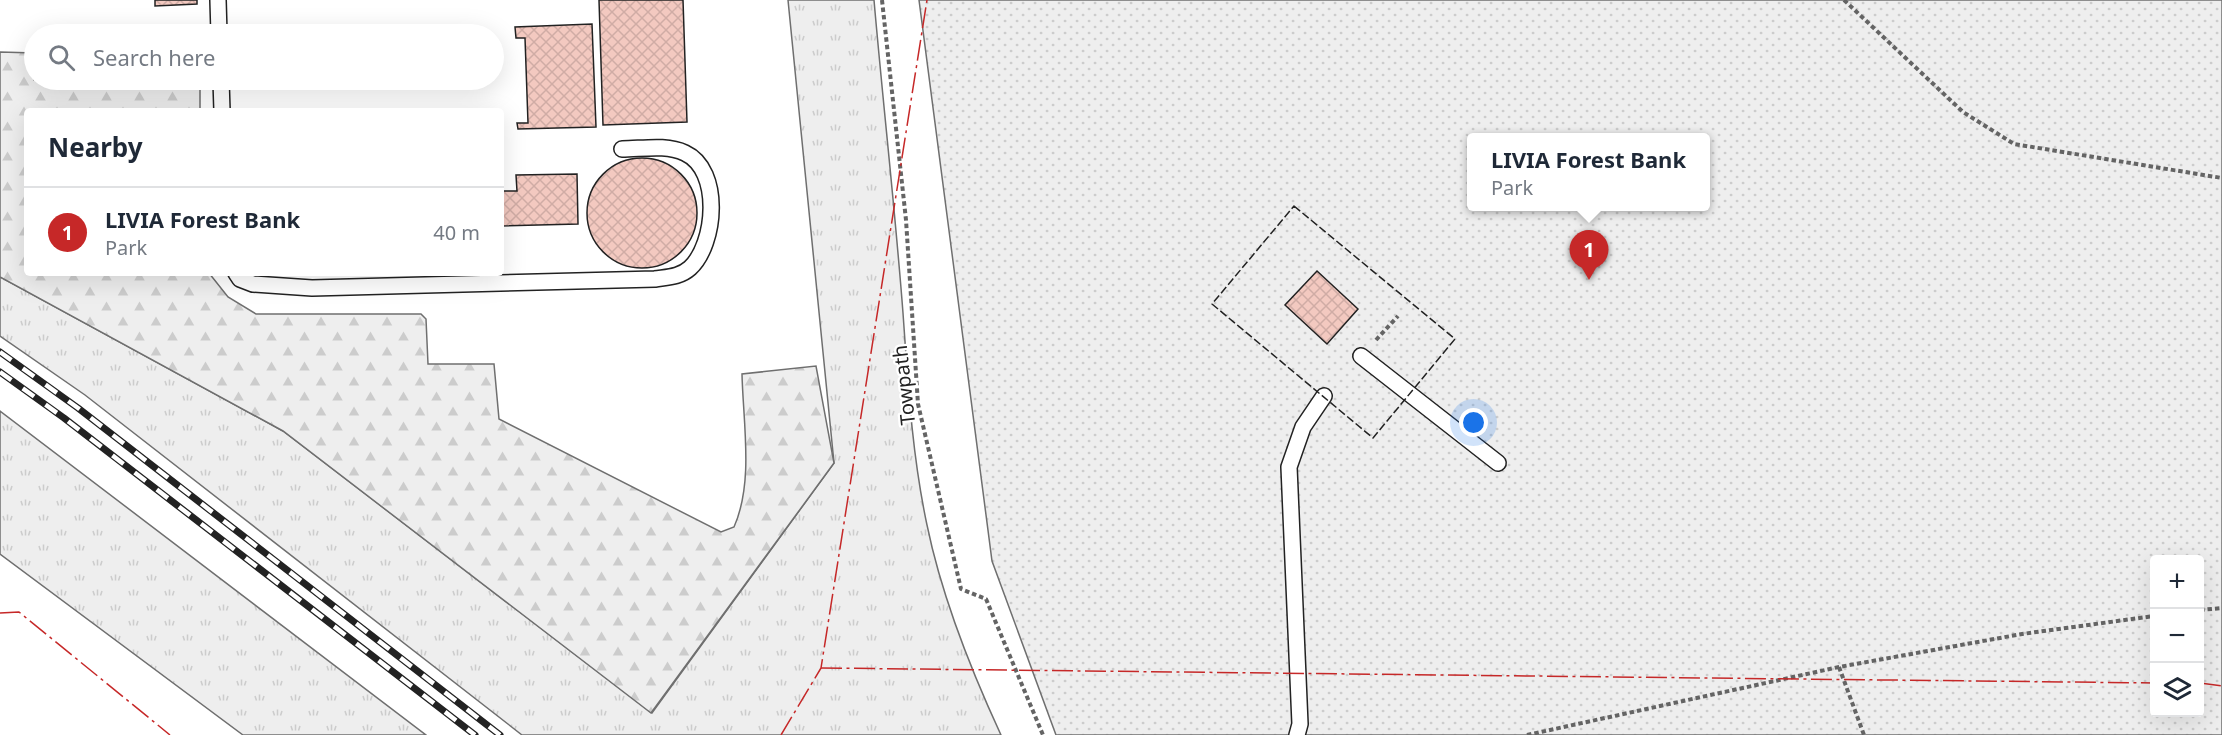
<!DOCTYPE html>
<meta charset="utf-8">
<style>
body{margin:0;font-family:"Noto Sans",sans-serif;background:#f6f6f7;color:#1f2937}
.controls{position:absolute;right:18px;bottom:18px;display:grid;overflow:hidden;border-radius:6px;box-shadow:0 6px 24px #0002}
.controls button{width:54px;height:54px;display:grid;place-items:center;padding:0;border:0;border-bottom:2px solid #e0e1e3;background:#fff;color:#1f2937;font:30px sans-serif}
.you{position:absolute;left:1474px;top:423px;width:21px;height:21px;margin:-15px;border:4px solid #fff;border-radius:50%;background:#1a73e8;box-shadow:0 0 0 9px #1a73e833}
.badge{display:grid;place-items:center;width:39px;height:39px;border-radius:50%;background:#c62828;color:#fff;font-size:20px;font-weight:700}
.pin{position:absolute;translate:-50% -50px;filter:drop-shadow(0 2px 3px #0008)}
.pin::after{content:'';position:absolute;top:32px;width:21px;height:18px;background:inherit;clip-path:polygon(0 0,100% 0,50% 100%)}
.popup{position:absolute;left:1467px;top:133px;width:243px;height:78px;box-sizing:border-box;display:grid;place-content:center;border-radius:6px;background:#fff;filter:drop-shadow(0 2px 4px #0005);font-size:20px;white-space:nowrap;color:#747a83}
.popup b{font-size:22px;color:#1f2937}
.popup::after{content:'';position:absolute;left:50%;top:100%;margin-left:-12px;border:12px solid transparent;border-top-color:#fff}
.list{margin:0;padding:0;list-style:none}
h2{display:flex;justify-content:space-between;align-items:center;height:78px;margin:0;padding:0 24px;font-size:26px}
h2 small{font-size:20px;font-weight:400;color:#747a83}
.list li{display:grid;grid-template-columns:39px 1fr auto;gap:18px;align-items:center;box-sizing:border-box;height:90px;padding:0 24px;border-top:2px solid #e0e1e3}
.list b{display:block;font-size:22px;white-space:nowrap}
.list p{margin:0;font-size:20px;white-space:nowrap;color:#747a83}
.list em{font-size:20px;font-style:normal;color:#747a83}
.icon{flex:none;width:33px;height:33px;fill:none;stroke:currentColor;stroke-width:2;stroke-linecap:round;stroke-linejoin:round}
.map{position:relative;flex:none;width:2222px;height:735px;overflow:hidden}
.search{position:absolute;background:#fff;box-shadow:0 6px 24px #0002;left:24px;top:24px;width:480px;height:66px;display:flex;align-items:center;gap:15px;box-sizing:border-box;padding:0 21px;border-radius:33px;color:#747a83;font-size:22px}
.panel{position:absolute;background:#fff;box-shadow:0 6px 24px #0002;left:24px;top:108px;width:480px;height:168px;border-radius:6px}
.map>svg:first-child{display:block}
.grass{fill:url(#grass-tufts);stroke:#6f6f6f;stroke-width:1.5}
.forest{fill:url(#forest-firs);stroke:#6f6f6f;stroke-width:1.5}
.park{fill:url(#park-dots);stroke:#6f6f6f;stroke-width:1.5;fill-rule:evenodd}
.building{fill:url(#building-cross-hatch);stroke:#222;stroke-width:1.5}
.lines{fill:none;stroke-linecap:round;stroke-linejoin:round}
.lane-casing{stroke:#222;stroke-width:18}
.path{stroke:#646464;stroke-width:4;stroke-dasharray:4.5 3;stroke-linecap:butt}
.lane{stroke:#fff;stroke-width:15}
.rail-casing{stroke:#222;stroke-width:7}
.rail{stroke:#fff;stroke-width:4.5;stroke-dasharray:14;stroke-linecap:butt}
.fence{stroke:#222;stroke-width:1.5;stroke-dasharray:8 3;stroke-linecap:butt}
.power{stroke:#c62828;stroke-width:1.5;stroke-dasharray:21 4.5 3 4.5;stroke-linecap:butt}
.labels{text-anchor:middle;stroke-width:4.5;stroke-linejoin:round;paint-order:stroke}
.street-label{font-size:20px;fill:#222;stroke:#fff}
</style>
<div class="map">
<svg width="2222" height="735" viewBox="0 0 2222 735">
<defs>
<pattern id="grass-tufts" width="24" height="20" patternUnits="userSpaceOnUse" patternTransform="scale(1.5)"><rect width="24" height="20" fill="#eee"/><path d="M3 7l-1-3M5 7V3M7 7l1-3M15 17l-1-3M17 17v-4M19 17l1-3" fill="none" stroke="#ccc"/></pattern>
<pattern id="forest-firs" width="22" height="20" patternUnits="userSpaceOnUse" patternTransform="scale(1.5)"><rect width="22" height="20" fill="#eee"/><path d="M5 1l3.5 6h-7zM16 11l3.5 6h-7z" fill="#ccc"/></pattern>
<pattern id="park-dots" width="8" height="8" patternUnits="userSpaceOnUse" patternTransform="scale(1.5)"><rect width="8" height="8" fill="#eee"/><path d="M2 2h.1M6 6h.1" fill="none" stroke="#ccc" stroke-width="1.8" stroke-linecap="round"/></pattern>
<pattern id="building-cross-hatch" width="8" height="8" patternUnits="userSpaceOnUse" patternTransform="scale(1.5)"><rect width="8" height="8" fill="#f3c9c0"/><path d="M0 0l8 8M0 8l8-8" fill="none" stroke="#d0aca5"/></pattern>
</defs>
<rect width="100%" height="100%" fill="#fff"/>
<g class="grass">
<path d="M788,0H874C883,104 895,208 903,313C908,384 912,455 927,525C942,598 970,668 1001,735H522L85,395L0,336V277L283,431L652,713L834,463Z"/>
<path d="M0,411L426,735H243L0,554Z"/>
</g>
<path class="forest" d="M0,52L34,53V80H200V111H27V273H209L228,297L256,314H421L426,319L428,364H494L499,419L721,532L734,527C754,482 743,422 742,374L816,366L834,463L651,713L283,431L0,277Z"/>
<path class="park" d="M919,0H2222V735H1056L992,561ZM1472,138H1706V206H1472ZM2154,560H2200V712H2154Z"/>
<g class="building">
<path d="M155,0H197V4L155,6Z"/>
<path d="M599,0H683L687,122L603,125Z"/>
<path d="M592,24L596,127L518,129L517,123H528L525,38H516L515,27Z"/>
<circle cx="642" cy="213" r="55"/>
<path d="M577,174L578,224L501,226V191H517L516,175Z"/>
<path d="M1317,271L1358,309L1327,344L1285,305Z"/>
</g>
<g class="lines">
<g class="lane-casing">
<g id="lane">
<path d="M218,0L219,34"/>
<path d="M221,80L222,111"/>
<path d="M236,273L240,279L253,284L312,288L655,279C668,277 680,277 690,268C716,244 722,170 685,153C666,144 642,149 622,149"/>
<path d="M1361,356L1498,463"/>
<path d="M1297,735L1300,724L1289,467L1303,427L1324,396"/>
</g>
</g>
<g class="path">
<path d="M882,0L906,220L918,404L961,589L986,599L1043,735"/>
<path d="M1844,0L1963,112L2014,144L2222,178"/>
<path d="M1376,340L1398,316"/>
<path d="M2200,610L2222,608"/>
<path d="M1839,667L1864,735"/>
<path d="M1527,735L1839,667L2022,634L2154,616"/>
</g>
<use href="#lane" class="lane"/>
<g class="rail-casing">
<g id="rail">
<path d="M0,352L78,408L500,735"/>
<path d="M0,372L64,418L475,735"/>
</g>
</g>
<use href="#rail" class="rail"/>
<path class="fence" d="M1294,206L1455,339L1373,438L1212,304Z"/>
<g class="power">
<path d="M0,613L19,612L170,735"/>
<path d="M821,668L2154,683"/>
<path d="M2200,683L2222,686"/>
<path d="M781,735L821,668L927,0"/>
</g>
</g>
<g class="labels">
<g class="street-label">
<text transform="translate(904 385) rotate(-96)" y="7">Towpath</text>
</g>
</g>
</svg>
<div class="controls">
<button>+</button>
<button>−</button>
<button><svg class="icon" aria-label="layers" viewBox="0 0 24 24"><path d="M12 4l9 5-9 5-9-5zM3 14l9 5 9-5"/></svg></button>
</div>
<div class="you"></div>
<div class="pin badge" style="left:1589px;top:280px">1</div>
<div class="popup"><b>LIVIA Forest Bank</b>Park</div>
<div class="search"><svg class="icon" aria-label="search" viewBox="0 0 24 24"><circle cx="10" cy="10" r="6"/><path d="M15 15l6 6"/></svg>Search here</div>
<section class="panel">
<h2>Nearby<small></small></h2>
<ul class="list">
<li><span class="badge">1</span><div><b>LIVIA Forest Bank</b><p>Park</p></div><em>40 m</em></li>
</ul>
</section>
</div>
